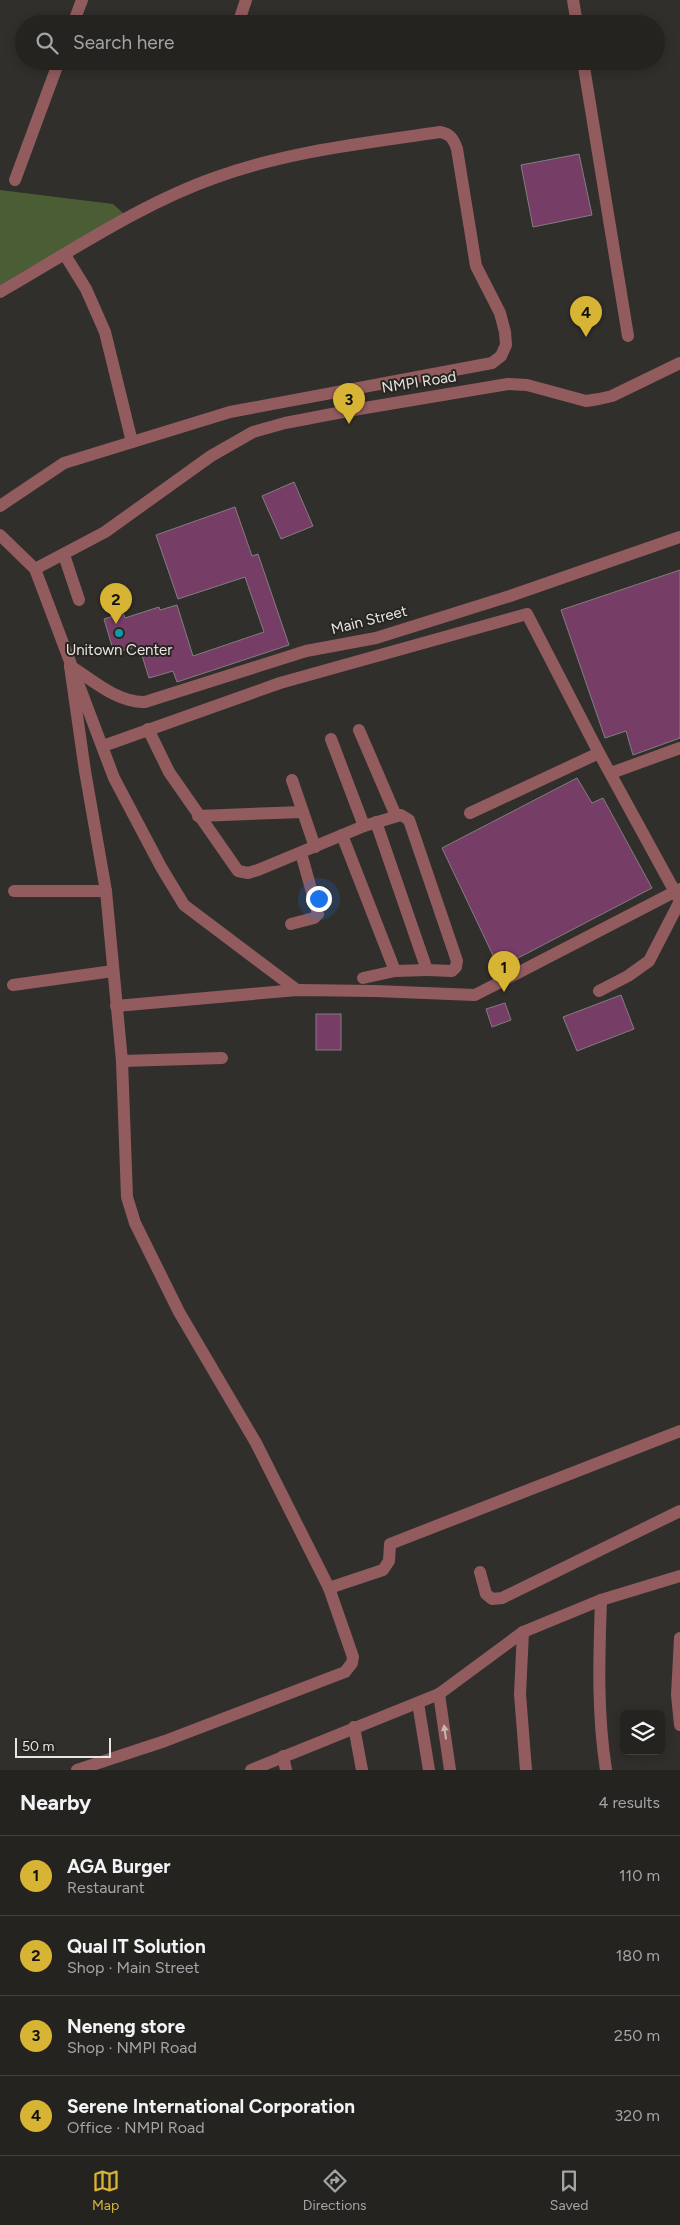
<!DOCTYPE html>
<meta charset="utf-8">
<style>
body{margin:0;font-family:Figtree,sans-serif;background:#2d2b29;color:#f1f3f6}
.controls{position:absolute;right:15px;bottom:15px;display:grid;overflow:hidden;border-radius:8px;box-shadow:0 2px 12px #0003}
.controls button{width:45px;height:45px;display:grid;place-items:center;padding:0;border:0;border-bottom:1px solid #42403e;background:#252320;color:#f1f3f6;font:25px sans-serif}
.scale{position:absolute;left:15px;bottom:12px;width:96px;box-sizing:border-box;padding-left:5px;border:2px solid #e8e6e3;border-top:0;font-size:14px;line-height:18px;white-space:nowrap;color:#e8e6e3;-webkit-text-stroke:4px #282521;paint-order:stroke}
.you{position:absolute;left:318px;top:898px;width:18px;height:18px;margin:-12px;border:4px solid #fff;border-radius:50%;background:#1a73e8;box-shadow:0 0 0 8px #1a73e833}
.badge{display:grid;place-items:center;width:32px;height:32px;border-radius:50%;background:#d7b434;color:#111;font-size:16px;font-weight:700}
.pin{position:absolute;translate:-50% -41px;filter:drop-shadow(0 1px 2px #0008)}
.pin::after{content:'';position:absolute;top:26px;width:18px;height:15px;background:inherit;clip-path:polygon(0 0,100% 0,50% 100%)}
.list{margin:0;padding:0;list-style:none}
h2{display:flex;justify-content:space-between;align-items:center;height:65px;margin:0;padding:0 20px;font-size:21px}
h2 small{font-size:16px;font-weight:400;color:#a3a4a5}
.list li{display:grid;grid-template-columns:32px 1fr auto;gap:15px;align-items:center;box-sizing:border-box;height:80px;padding:0 20px;border-top:1px solid #42403e}
.list b{display:block;font-size:19px;white-space:nowrap}
.list p{margin:0;font-size:16px;white-space:nowrap;color:#a3a4a5}
.list em{font-size:16px;font-style:normal;color:#a3a4a5}
.icon{flex:none;width:28px;height:28px;fill:none;stroke:currentColor;stroke-width:2;stroke-linecap:round;stroke-linejoin:round}
.map{position:relative;flex:none;width:680px;height:1770px;overflow:hidden}
.search{position:absolute;background:#252320;box-shadow:0 2px 12px #0003;left:15px;right:15px;top:15px;height:55px;display:flex;align-items:center;gap:12px;box-sizing:border-box;padding:0 18px;border-radius:28px;color:#a3a4a5;font-size:19px}
.sheet{height:385px;background:#252320}
nav{display:flex;justify-content:space-around;align-items:center;box-sizing:border-box;height:70px;border-top:1px solid #42403e;background:#252320;font-size:14px;color:#a3a4a5}
nav a{display:grid;justify-items:center;gap:2px}
nav .on{color:#d7b434}
.map>svg:first-child{display:block}
.green{fill:#4a5d35}
.building{fill:#763d67;stroke:#827d80}
.lines{fill:none;stroke-linecap:round;stroke-linejoin:round}
.minor{stroke:#925c5f;stroke-width:12}
.oneway{fill:#cab6b5}
.culture-dot{fill:#0f9aa8;stroke:#282521;stroke-width:2}
.labels{text-anchor:middle;stroke-width:4;stroke-linejoin:round;paint-order:stroke}
.street-label{font-size:15px;fill:#e8e6e3;stroke:#282521}
.poi-label{font-size:15px;fill:#e8e6e3;stroke:#282521}
</style>
<div class="map">
<svg width="680" height="1770" viewBox="0 0 680 1770">
<rect width="100%" height="100%" fill="#312f2b"/>
<path class="green" d="M0,190L113,204L124,214L0,285Z"/>
<g class="building">
<path d="M579,154L592,215L533,227L521,165Z"/>
<path d="M294,482L313,526L281,539L262,496Z"/>
<path d="M235,507L252,556L258,554L289,645L177,682L173,671L149,678L139,646L114,653L104,619L123,613L125,618L159,607L160,610L177,605L193,656L264,632L245,577L178,599L156,535Z"/>
<path d="M680,570V738L633,755L626,731L605,738L561,610Z"/>
<path d="M577,778L592,803L603,798L652,888L499,968L442,848Z"/>
<path d="M621,995L634,1029L577,1051L563,1017Z"/>
<path d="M505,1003L511,1020L492,1027L486,1009Z"/>
<rect x="316" y="1014" width="25" height="36"/>
</g>
<g class="lines">
<g class="minor">
<path d="M573,0L577,24"/>
<path d="M73,24L82,0"/>
<path d="M238,24L246,0"/>
<path d="M583,61L628,336"/>
<path d="M15,180L59,61"/>
<path d="M65,255L86,289L105,332L132,442"/>
<path d="M0,292C70,252 142,203 217,177C289,151 366,143 440,132C451,134 454,140 457,149L476,266L500,313L505,332L506,345L501,356L492,363L230,412L64,463L0,506"/>
<path d="M0,535L35,569L114,778L161,867L184,905L297,990"/>
<path d="M64,555L79,600"/>
<path d="M35,569L105,532L211,456L253,432L285,423L353,410L508,384L527,385L586,401L599,399L612,396L680,363"/>
<path d="M70,666L85,771L106,891L122,1061L127,1197L135,1223L179,1312L256,1443L329,1588L353,1657L352,1663L345,1672L165,1741L77,1770"/>
<path d="M70,666C93,680 117,703 145,702L306,651L376,638L510,596L680,537"/>
<path d="M148,729L169,772L238,871L248,873L258,870L364,826L401,815L409,820L457,961L456,967L452,971L427,970L376,822"/>
<path d="M359,730L396,816"/>
<path d="M331,739L364,826"/>
<path d="M103,746L280,683L527,614L599,753L680,901L649,961L628,976L599,991"/>
<path d="M611,773L680,748"/>
<path d="M292,780L315,847"/>
<path d="M470,813L599,753"/>
<path d="M198,816L303,812"/>
<path d="M342,835L395,971L363,978"/>
<path d="M14,891H106"/>
<path d="M291,924L314,918L318,914L301,853"/>
<path d="M395,971L427,970"/>
<path d="M13,985L113,971"/>
<path d="M116,1006L297,990L375,991L475,995L680,889"/>
<path d="M122,1061L222,1058"/>
<path d="M480,1572L486,1594L492,1599L502,1598L680,1511"/>
<path d="M329,1588L383,1570L389,1561L390,1544L680,1431"/>
<path d="M601,1600C599,1658 597,1712 606,1770"/>
<path d="M523,1632L520,1694L526,1770"/>
<path d="M680,1638L677,1695L680,1725"/>
<path d="M439,1694L450,1770"/>
<path d="M418,1703L429,1770"/>
<path d="M354,1727L362,1770"/>
<path d="M283,1756L286,1770"/>
<path d="M251,1770L439,1694L523,1632L601,1600L680,1576"/>
</g>
</g>
<defs><path id="oneway-solid" d="M-6-.8H1V-3.2L6.5 0L1 3.2V.8H-6Z" transform="scale(1.25)"/></defs>
<use class="oneway" href="#oneway-solid" transform="translate(445 1732) rotate(-98)"/>
<circle class="culture-dot" cx="119" cy="633" r="5"/>
<g class="labels">
<g class="street-label">
<text transform="translate(419 382) rotate(-9)" y="5">NMPI Road</text>
<text transform="translate(369 620) rotate(-14)" y="5">Main Street</text>
</g>
<g class="poi-label">
<text x="119" y="655">Unitown Center</text>
</g>
</g>
</svg>
<div class="controls">
<button><svg class="icon" aria-label="layers" viewBox="0 0 24 24"><path d="M12 4l9 5-9 5-9-5zM3 14l9 5 9-5"/></svg></button>
</div>
<div class="scale">50 m</div>
<div class="you"></div>
<div class="pin badge" style="left:504px;top:992px">1</div>
<div class="pin badge" style="left:116px;top:624px">2</div>
<div class="pin badge" style="left:349px;top:424px">3</div>
<div class="pin badge" style="left:586px;top:337px">4</div>
<div class="search"><svg class="icon" aria-label="search" viewBox="0 0 24 24"><circle cx="10" cy="10" r="6"/><path d="M15 15l6 6"/></svg>Search here</div>
</div>
<section class="sheet">
<h2>Nearby<small>4 results</small></h2>
<ul class="list">
<li><span class="badge">1</span><div><b>AGA Burger</b><p>Restaurant</p></div><em>110 m</em></li>
<li><span class="badge">2</span><div><b>Qual IT Solution</b><p>Shop · Main Street</p></div><em>180 m</em></li>
<li><span class="badge">3</span><div><b>Neneng store</b><p>Shop · NMPI Road</p></div><em>250 m</em></li>
<li><span class="badge">4</span><div><b>Serene International Corporation</b><p>Office · NMPI Road</p></div><em>320 m</em></li>
</ul>
</section>
<nav>
<a class="on"><svg class="icon" aria-label="map" viewBox="0 0 24 24"><path d="M3 6l6-2 6 2 6-2v14l-6 2-6-2-6 2zM9 4v14M15 6v14"/></svg>Map</a>
<a><svg class="icon" aria-label="directions" viewBox="0 0 24 24"><path d="M12 3l9 9-9 9-9-9zM9 14v-3h6M13 9l2 2-2 2"/></svg>Directions</a>
<a><svg class="icon" aria-label="saved" viewBox="0 0 24 24"><path d="M7 4h10v16l-5-4-5 4z"/></svg>Saved</a>
</nav>
